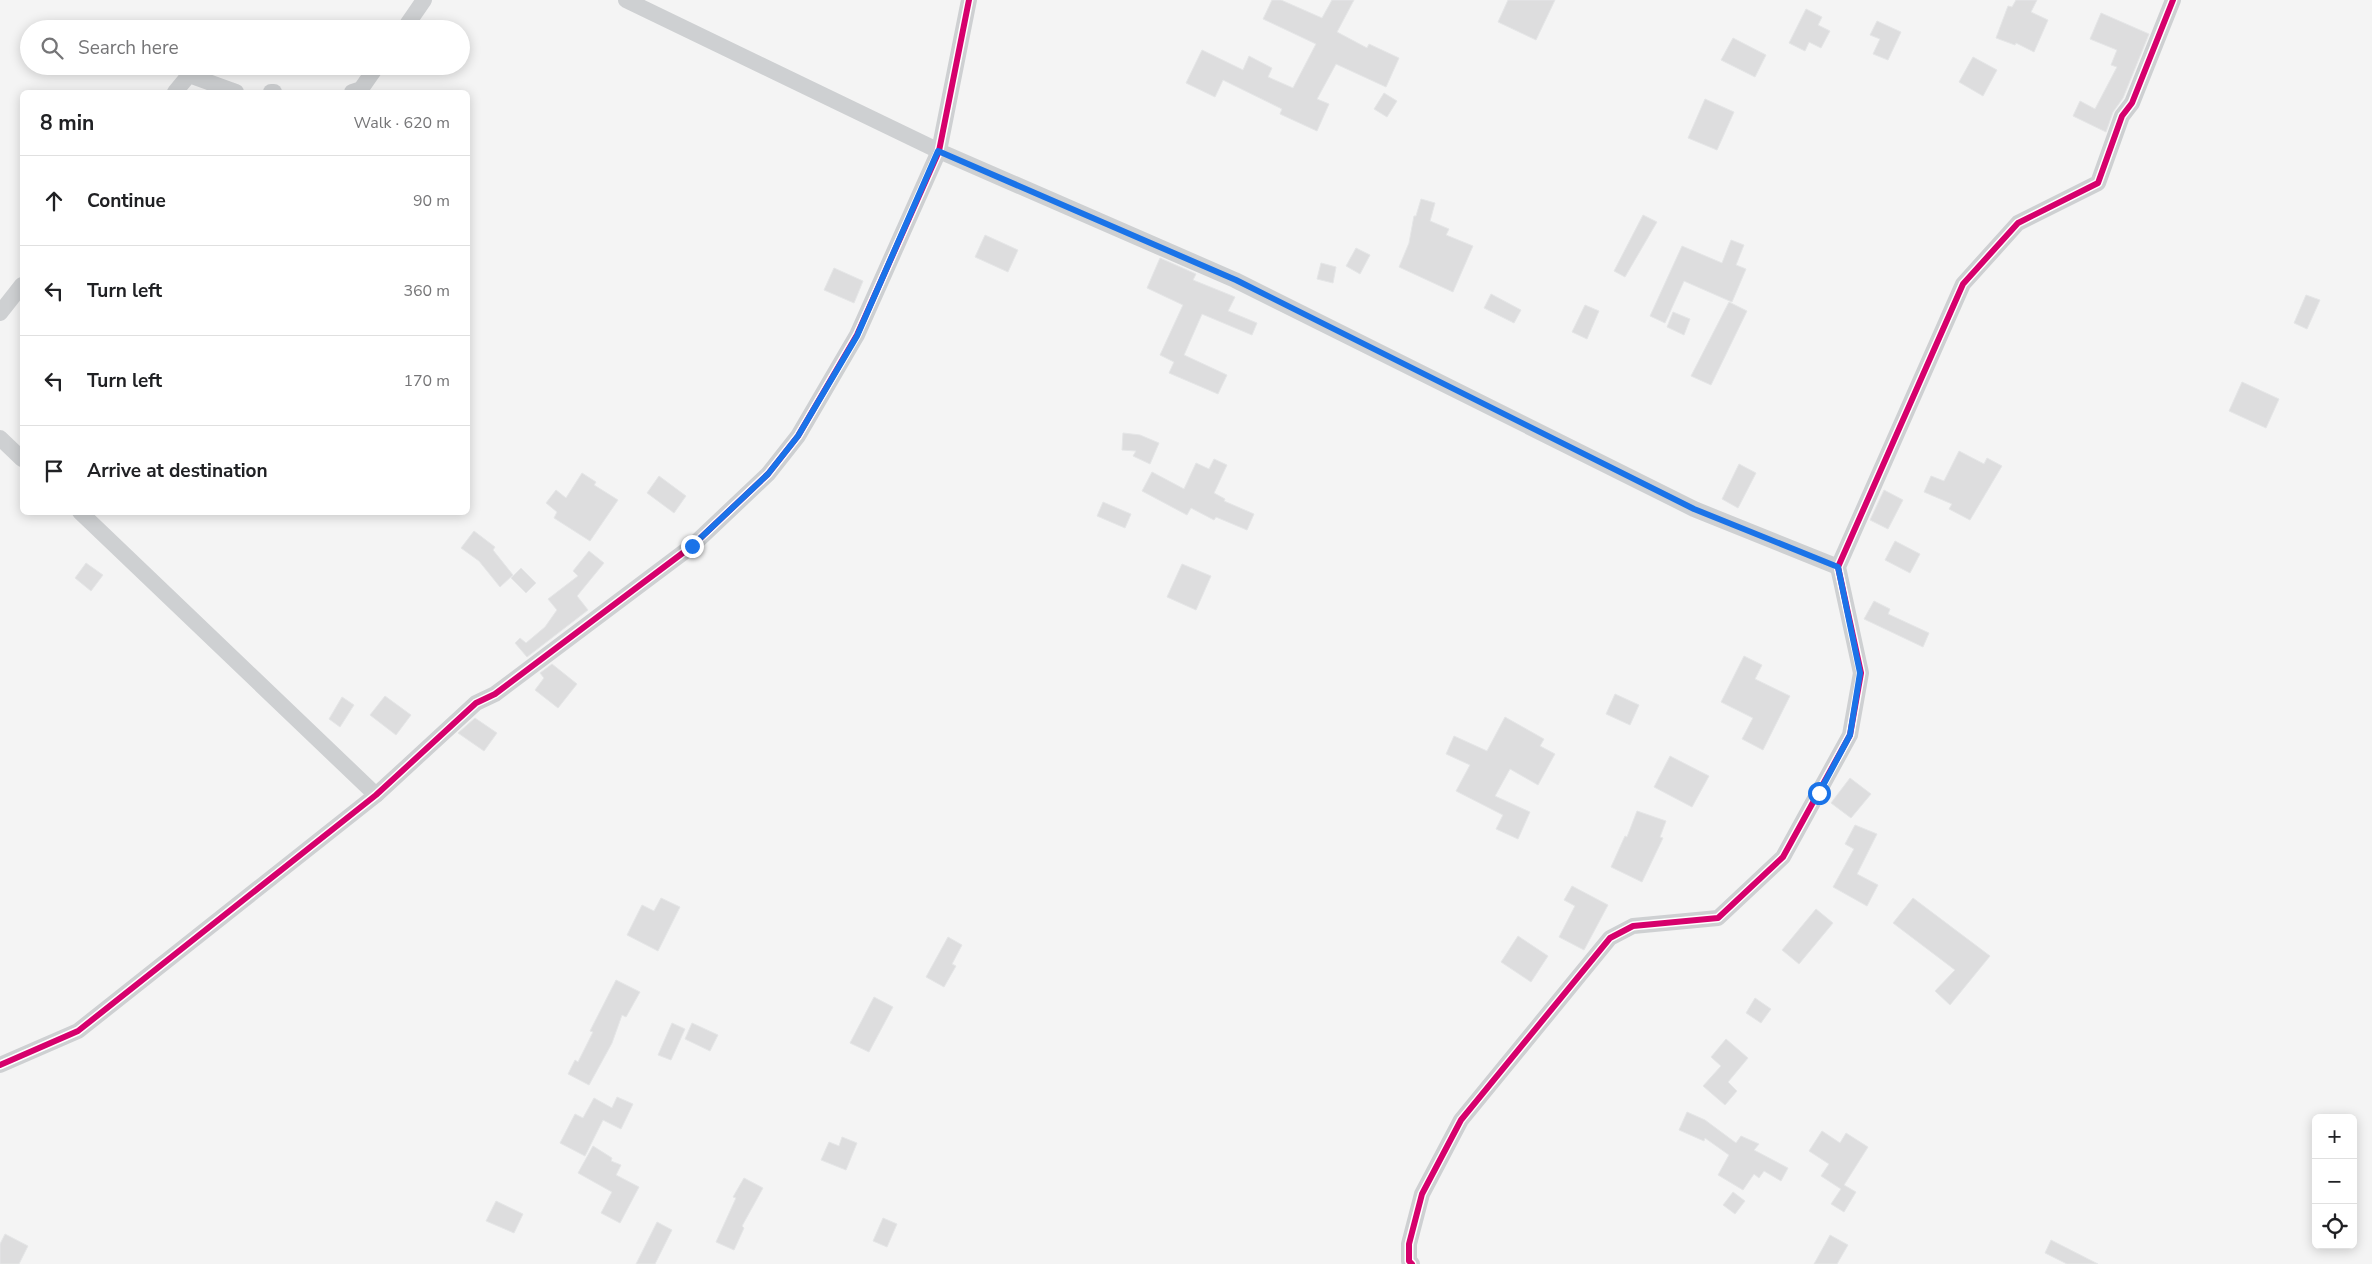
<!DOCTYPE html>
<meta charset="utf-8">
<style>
body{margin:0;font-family:"Nunito Sans",sans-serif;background:#f6f6f6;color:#202124}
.controls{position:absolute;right:15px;bottom:15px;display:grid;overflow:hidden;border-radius:8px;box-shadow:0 2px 12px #0003}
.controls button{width:45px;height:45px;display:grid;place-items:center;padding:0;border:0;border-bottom:1px solid #e0e0e0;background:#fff;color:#202124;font:25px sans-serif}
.stop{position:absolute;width:15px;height:15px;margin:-11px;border:4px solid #1a73e8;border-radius:50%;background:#fff}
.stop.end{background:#1a73e8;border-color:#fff;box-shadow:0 1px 5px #0008}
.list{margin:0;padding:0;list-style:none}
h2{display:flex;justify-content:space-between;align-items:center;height:65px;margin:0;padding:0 20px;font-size:21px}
h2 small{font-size:16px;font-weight:400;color:#757577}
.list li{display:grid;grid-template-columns:32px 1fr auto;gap:15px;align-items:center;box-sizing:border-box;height:90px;padding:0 20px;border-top:1px solid #e0e0e0}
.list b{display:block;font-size:19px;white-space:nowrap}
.list em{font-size:16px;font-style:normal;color:#757577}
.icon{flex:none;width:28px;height:28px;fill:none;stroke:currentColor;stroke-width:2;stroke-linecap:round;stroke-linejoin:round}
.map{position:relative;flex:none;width:2372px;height:1264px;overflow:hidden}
.search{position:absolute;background:#fff;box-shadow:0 2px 12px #0003;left:20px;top:20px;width:450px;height:55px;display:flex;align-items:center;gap:12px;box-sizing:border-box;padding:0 18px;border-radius:28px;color:#757577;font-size:19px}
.panel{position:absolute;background:#fff;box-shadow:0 2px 12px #0003;left:20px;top:90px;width:450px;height:425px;border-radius:8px}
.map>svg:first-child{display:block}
.building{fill:#ddddde;stroke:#e5e6e7}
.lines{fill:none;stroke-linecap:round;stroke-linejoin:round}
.minor{stroke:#ced0d2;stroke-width:16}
.cycleway-casing{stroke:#fff;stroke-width:9}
.cycleway{stroke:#d6006c;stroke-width:6}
.route{stroke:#1a73e8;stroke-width:6}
</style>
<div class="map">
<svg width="2372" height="1264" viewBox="0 0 2372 1264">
<rect width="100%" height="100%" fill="#f4f4f4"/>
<g class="building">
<path d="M1272,0H1281L1322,18L1332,0H1354L1337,32L1367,48L1369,44L1399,58L1386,87L1336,64L1317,99L1329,104L1317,131L1280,114L1282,109L1223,80L1215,97L1186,83L1202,50L1243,70L1249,56L1272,68L1268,77L1293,88L1316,44L1263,19Z"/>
<path d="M1508,0H1555L1536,40L1498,22Z"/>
<path d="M2016,0H2037L2031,12L2048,20L2034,52L2016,43L2015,45L1996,38L2008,6L2012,7Z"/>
<path d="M1806,9L1822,17L1818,25L1830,31L1821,48L1809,42L1805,51L1789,43Z"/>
<path d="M2101,13L2149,34L2123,98L2113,112L2106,132L2073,116L2080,101L2095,109L2117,67L2111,65L2117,50L2090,39Z"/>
<path d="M1877,21L1901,32L1888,60L1873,54L1880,39L1870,35Z"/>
<path d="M1733,38L1766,55L1755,77L1721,60Z"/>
<path d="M1973,57L1997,70L1983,96L1959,82Z"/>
<path d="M1384,93L1397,101L1387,117L1374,109Z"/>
<path d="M1705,99L1734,112L1717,150L1688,138Z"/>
<path d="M1421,199L1435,203L1430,221L1449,229L1446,235L1473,246L1453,292L1399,267L1409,243L1414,216H1416Z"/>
<path d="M1643,215L1657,222L1625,277L1614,271Z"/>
<path d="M985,235L1018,250L1008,272L975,257Z"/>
<path d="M1731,240L1744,245L1736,265L1746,269L1732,302L1684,281L1665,323L1650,316L1682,246L1722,263Z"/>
<path d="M1356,248L1370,255L1360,274L1346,266Z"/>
<path d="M1160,258L1196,274L1193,280L1235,297L1228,311L1257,323L1252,335L1202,314L1184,355L1227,375L1218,394L1169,373L1174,362L1160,355L1183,305L1147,288Z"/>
<path d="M1321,263L1336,267L1333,283L1317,279Z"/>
<path d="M834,268L863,281L854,303L824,290Z"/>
<path d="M1491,294L1521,310L1514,323L1484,308Z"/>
<path d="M2306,295L2320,300L2307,329L2294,323Z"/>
<path d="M1729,302L1747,311L1711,385L1691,376Z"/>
<path d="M1585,305L1599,311L1587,339L1572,332Z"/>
<path d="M1673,312L1690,319L1684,335L1667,327Z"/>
<path d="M2242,382L2279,399L2266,428L2229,411Z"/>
<path d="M1123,433L1140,435L1159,443L1150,464L1133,456L1136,451L1122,450Z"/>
<path d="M1959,451L1984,464L1987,458L2002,466L1970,520L1949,509L1952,504L1924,492L1931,476L1944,481Z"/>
<path d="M1214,459L1227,465L1214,493L1225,499L1224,501L1254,514L1247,530L1216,517L1214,520L1191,508L1187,515L1142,491L1152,472L1184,489L1196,463L1209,469Z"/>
<path d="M1739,464L1756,473L1738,508L1722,499Z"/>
<path d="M582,473L596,482L594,485L618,500L590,541L554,518L557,512L546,503L556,490L566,498Z"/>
<path d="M659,476L686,496L674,513L647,493Z"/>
<path d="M1884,490L1903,500L1888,529L1870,520Z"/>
<path d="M1103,502L1131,514L1125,528L1097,516Z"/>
<path d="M474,531L495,547L493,550L513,575L500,587L479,561L461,548Z"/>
<path d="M1895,541L1920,554L1910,573L1885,560Z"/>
<path d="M589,551L604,563L577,596L588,610L527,657L515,643L520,638L526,643L545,627L557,610L548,599L578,576L573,571Z"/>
<path d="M86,563L103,575L91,591L75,578Z"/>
<path d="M1182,564L1211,576L1196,610L1167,597Z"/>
<path d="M521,568L536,583L526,593L511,578Z"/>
<path d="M1874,601L1890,609L1888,614L1929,633L1923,647L1864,619Z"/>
<path d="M1744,656L1762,665L1755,679L1790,696L1763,750L1742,739L1753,718L1721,702Z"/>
<path d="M552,664L577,684L558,708L535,690L544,678L540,673Z"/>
<path d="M1615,694L1639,705L1630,725L1606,714Z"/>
<path d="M385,696L411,715L396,735L370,715Z"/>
<path d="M342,697L354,705L340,727L329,719Z"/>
<path d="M1505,717L1544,739L1540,746L1555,754L1538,785L1510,769L1495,796L1530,812L1518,839L1496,829L1503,815L1456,791L1470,765L1446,754L1454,736L1487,751Z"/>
<path d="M475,718L497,733L484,751L458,733Z"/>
<path d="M1670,756L1709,776L1692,807L1654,787Z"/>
<path d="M1850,778L1871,794L1851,818L1831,803Z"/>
<path d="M1637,811L1666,821L1660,837L1663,838L1642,882L1611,867L1625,836L1627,837Z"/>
<path d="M1855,825L1877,834L1857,874L1878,885L1867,906L1833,887L1854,849L1845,844Z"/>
<path d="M1572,886L1608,905L1584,950L1559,937L1575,906L1564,900Z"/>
<path d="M661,898L680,907L658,951L627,935L642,905L654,911Z"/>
<path d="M1913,898L1990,956L1950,1005L1935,991L1955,970L1893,923Z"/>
<path d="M1816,909L1833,923L1799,964L1782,950Z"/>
<path d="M1518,936L1548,956L1531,982L1501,962Z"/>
<path d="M948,937L962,945L952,964L956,966L944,987L926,977Z"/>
<path d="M616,980L640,992L626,1017L622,1015L612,1043L589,1085L568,1074L575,1060L578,1062L593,1032L590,1031Z"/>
<path d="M874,997L893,1007L869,1052L850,1043Z"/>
<path d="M1755,998L1771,1009L1761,1023L1746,1013Z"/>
<path d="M672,1023L685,1029L671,1060L658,1055Z"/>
<path d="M692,1023L718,1035L710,1051L685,1039Z"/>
<path d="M1726,1039L1748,1058L1728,1082L1737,1091L1725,1105L1703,1086L1721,1066L1711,1057Z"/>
<path d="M617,1097L633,1104L621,1129L603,1120L585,1156L560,1143L575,1114L583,1118L594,1098L612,1108Z"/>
<path d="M1687,1112L1705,1120L1736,1143L1741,1136L1759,1144L1754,1150L1788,1168L1781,1181L1764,1171L1759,1178L1754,1174L1743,1190L1718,1175L1729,1155L1705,1138L1704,1141L1679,1130Z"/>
<path d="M1822,1131L1840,1143L1846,1133L1868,1147L1844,1185L1856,1192L1844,1212L1831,1204L1841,1189L1821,1176L1829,1164L1809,1151Z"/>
<path d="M842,1137L857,1143L846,1170L821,1160L829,1142L839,1146Z"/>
<path d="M593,1146L612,1158L611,1161L621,1165L616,1175L639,1187L620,1223L601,1213L612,1192L578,1173Z"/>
<path d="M744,1178L763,1188L742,1226L744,1228L734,1250L716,1242L736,1198L733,1197Z"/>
<path d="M1733,1192L1745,1201L1735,1214L1723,1205Z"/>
<path d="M496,1201L523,1214L514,1233L486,1221Z"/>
<path d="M883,1218L897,1224L887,1247L873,1241Z"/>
<path d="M657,1222L672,1230L655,1264H636Z"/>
<path d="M5,1234L28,1246L19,1264H0V1244Z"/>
<path d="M1830,1235L1848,1245L1837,1264H1814Z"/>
<path d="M2051,1240L2098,1264H2067L2045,1253Z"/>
</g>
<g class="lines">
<g class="minor">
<path d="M626,0L939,151L1235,280L1694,509L1838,567"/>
<path d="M404,29L424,0"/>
<path d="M175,92L189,75L236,92"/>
<path d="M271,92H274"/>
<path d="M352,92L361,89L377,66"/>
<path d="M0,313L22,285"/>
<path d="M0,438L22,459"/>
<path d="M80,512L376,795"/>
<path d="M0,1065L78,1031L376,795L476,703L495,694L692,546L768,474L798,436L857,335L939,151L969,0"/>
<path d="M1412,1264L1409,1261V1244L1422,1194L1461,1120L1610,938L1633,926L1718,918L1783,857L1850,735L1861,673L1838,567L1963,284L2018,223L2098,183L2122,116L2132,103L2173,0"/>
</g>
<g class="cycleway-casing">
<g id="cycleway">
<path d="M0,1065L78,1031L376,795L476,703L495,694L692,546L768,474L798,436L857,335L939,151L969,0"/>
<path d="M1412,1264L1409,1261V1244L1422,1194L1461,1120L1610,938L1633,926L1718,918L1783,857L1850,735L1861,673L1838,567L1963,284L2018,223L2098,183L2122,116L2132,103L2173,0"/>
</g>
</g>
<use href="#cycleway" class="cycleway"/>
</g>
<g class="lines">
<path class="route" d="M692,546L768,474L798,436L857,336L938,151L1236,280L1694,509L1838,567L1860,673L1850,735L1819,793"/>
</g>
</svg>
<div class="controls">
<button>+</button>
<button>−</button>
<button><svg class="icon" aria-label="locate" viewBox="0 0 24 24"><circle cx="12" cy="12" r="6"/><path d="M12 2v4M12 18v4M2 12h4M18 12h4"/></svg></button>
</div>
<div class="stop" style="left:1819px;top:793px"></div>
<div class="stop end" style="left:692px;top:546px"></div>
<div class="search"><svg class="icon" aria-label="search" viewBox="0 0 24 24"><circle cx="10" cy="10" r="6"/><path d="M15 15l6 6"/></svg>Search here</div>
<section class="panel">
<h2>8 min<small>Walk · 620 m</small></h2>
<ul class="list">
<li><svg class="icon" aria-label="ahead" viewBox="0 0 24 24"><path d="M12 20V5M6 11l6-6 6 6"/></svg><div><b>Continue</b></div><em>90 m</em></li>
<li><svg class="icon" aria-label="left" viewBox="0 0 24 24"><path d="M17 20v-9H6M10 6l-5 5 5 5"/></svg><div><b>Turn left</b></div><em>360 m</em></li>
<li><svg class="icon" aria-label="left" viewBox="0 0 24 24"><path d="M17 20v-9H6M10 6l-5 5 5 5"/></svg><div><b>Turn left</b></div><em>170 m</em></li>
<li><svg class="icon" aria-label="arrive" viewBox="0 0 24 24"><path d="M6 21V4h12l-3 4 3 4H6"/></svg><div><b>Arrive at destination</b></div></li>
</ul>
</section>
</div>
